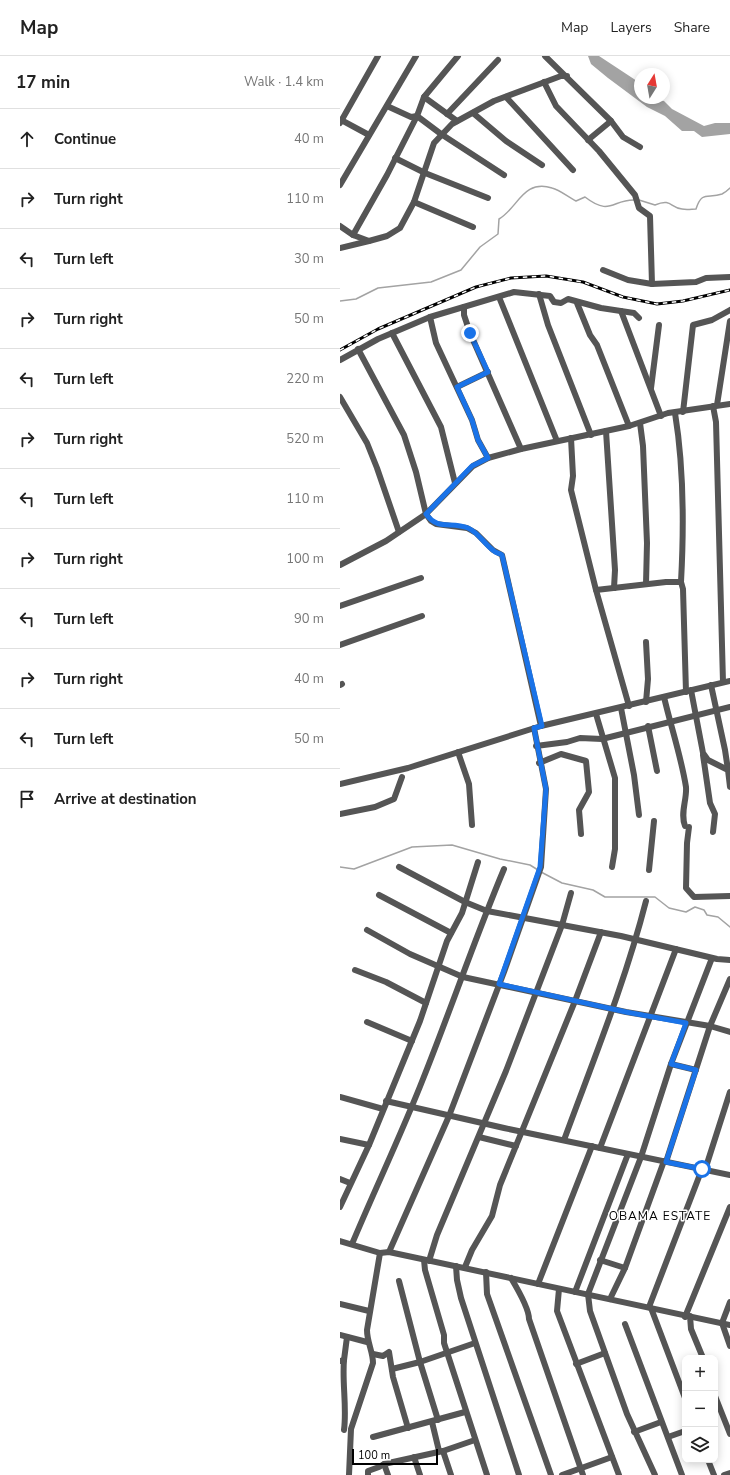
<!DOCTYPE html>
<meta charset="utf-8">
<style>
body{margin:0;font-family:"Nunito Sans",sans-serif;background:#f6f6f6;color:#222}
.controls{position:absolute;right:12px;bottom:12px;display:grid;overflow:hidden;border-radius:8px;box-shadow:0 2px 10px #0003}
.controls button{width:36px;height:36px;display:grid;place-items:center;padding:0;border:0;border-bottom:1px solid #e0e0e0;background:#fff;color:#222;font:20px sans-serif}
.compass{position:absolute;left:294px;top:12px;width:36px;height:36px;border-radius:50%;background:#fff;box-shadow:0 2px 10px #0003;rotate:11deg}
.scale{position:absolute;left:12px;bottom:10px;width:86px;box-sizing:border-box;padding-left:4px;border:2px solid #000;border-top:0;font-size:11px;line-height:14px;white-space:nowrap;color:#000;-webkit-text-stroke:3px #fff;paint-order:stroke}
.stop{position:absolute;width:12px;height:12px;margin:-9px;border:3px solid #1a73e8;border-radius:50%;background:#fff}
.stop.end{background:#1a73e8;border-color:#fff;box-shadow:0 1px 4px #0008}
.list{margin:0;padding:0;list-style:none}
h2{display:flex;justify-content:space-between;align-items:center;height:52px;margin:0;padding:0 16px;font-size:17px}
h2 small{font-size:13px;font-weight:400;color:#767676}
.list li{display:grid;grid-template-columns:26px 1fr auto;gap:12px;align-items:center;box-sizing:border-box;height:60px;padding:0 16px;border-top:1px solid #e0e0e0}
.list b{display:block;font-size:15px;white-space:nowrap}
.list em{font-size:13px;font-style:normal;color:#767676}
.icon{flex:none;width:22px;height:22px;fill:none;stroke:currentColor;stroke-width:2;stroke-linecap:round;stroke-linejoin:round}
.map{position:relative;flex:none;width:390px;height:1419px;overflow:hidden}
header{display:flex;align-items:center;gap:24px;box-sizing:border-box;height:56px;padding:0 20px;background:#fff;border-bottom:1px solid #e0e0e0}
header strong{font-size:19px}
nav{display:flex;gap:22px;margin-inline-start:auto;font-size:14px}
main{display:flex}
aside{flex:1;background:#fff}
.map>svg:first-child{display:block}
.water{fill:#a3a3a3}
.lines{fill:none;stroke-linecap:round;stroke-linejoin:round}
.stream{stroke:#a3a3a3;stroke-width:1.5}
.street{stroke:#555;stroke-width:6}
.rail-casing{stroke:#000;stroke-width:3}
.rail{stroke:#fff;stroke-width:1.5;stroke-dasharray:4.5;stroke-linecap:butt}
.route{stroke:#1a73e8;stroke-width:5}
.labels{text-anchor:middle;stroke-width:3;stroke-linejoin:round;paint-order:stroke}
.quarter-label{font-size:12px;letter-spacing:1px;fill:#000;stroke:#fff}
</style>
<header>
<strong>Map</strong>
<nav><a>Map</a><a>Layers</a><a>Share</a></nav>
</header>
<main>
<aside>
<h2>17 min<small>Walk · 1.4 km</small></h2>
<ul class="list">
<li><svg class="icon" aria-label="ahead" viewBox="0 0 24 24"><path d="M12 20V5M6 11l6-6 6 6"/></svg><div><b>Continue</b></div><em>40 m</em></li>
<li><svg class="icon" aria-label="right" viewBox="0 0 24 24"><path d="M7 20v-9h11M14 6l5 5-5 5"/></svg><div><b>Turn right</b></div><em>110 m</em></li>
<li><svg class="icon" aria-label="left" viewBox="0 0 24 24"><path d="M17 20v-9H6M10 6l-5 5 5 5"/></svg><div><b>Turn left</b></div><em>30 m</em></li>
<li><svg class="icon" aria-label="right" viewBox="0 0 24 24"><path d="M7 20v-9h11M14 6l5 5-5 5"/></svg><div><b>Turn right</b></div><em>50 m</em></li>
<li><svg class="icon" aria-label="left" viewBox="0 0 24 24"><path d="M17 20v-9H6M10 6l-5 5 5 5"/></svg><div><b>Turn left</b></div><em>220 m</em></li>
<li><svg class="icon" aria-label="right" viewBox="0 0 24 24"><path d="M7 20v-9h11M14 6l5 5-5 5"/></svg><div><b>Turn right</b></div><em>520 m</em></li>
<li><svg class="icon" aria-label="left" viewBox="0 0 24 24"><path d="M17 20v-9H6M10 6l-5 5 5 5"/></svg><div><b>Turn left</b></div><em>110 m</em></li>
<li><svg class="icon" aria-label="right" viewBox="0 0 24 24"><path d="M7 20v-9h11M14 6l5 5-5 5"/></svg><div><b>Turn right</b></div><em>100 m</em></li>
<li><svg class="icon" aria-label="left" viewBox="0 0 24 24"><path d="M17 20v-9H6M10 6l-5 5 5 5"/></svg><div><b>Turn left</b></div><em>90 m</em></li>
<li><svg class="icon" aria-label="right" viewBox="0 0 24 24"><path d="M7 20v-9h11M14 6l5 5-5 5"/></svg><div><b>Turn right</b></div><em>40 m</em></li>
<li><svg class="icon" aria-label="left" viewBox="0 0 24 24"><path d="M17 20v-9H6M10 6l-5 5 5 5"/></svg><div><b>Turn left</b></div><em>50 m</em></li>
<li><svg class="icon" aria-label="arrive" viewBox="0 0 24 24"><path d="M6 21V4h12l-3 4 3 4H6"/></svg><div><b>Arrive at destination</b></div></li>
</ul>
</aside>
<div class="map">
<svg width="390" height="1419" viewBox="0 0 390 1419">
<rect width="100%" height="100%" fill="#fff"/>
<path class="water" d="M248,0H259L300,27V42L324,45L332,53L364,70L375,67H390V78L362,81L354,75H342L325,60L307,51L268,22L251,8Z"/>
<g class="lines">
<g class="stream">
<path d="M299,144L315,149C332,142 330,152 342,153C347,154 352,153 356,153C362,134 368,143 382,138C384,137 388,134 390,132"/>
<path d="M0,245L16,243L38,232L91,226L121,214L140,191L158,178L159,163C178,152 183,123 212,132C220,134 228,141 236,145L245,141C271,161 272,143 295,144"/>
<path d="M0,811L14,813L72,791L112,789L160,803L190,809L198,814"/>
<path d="M201,816L222,827L253,834L265,841H315L329,852L346,856L355,851L364,854L367,859L378,861L390,871"/>
</g>
<g class="street">
<path d="M205,0L271,65L283,81L300,91"/>
<path d="M204,26L216,50L259,95L295,139L299,152L310,160L312,228"/>
<path d="M84,41L117,65"/>
<path d="M166,41L233,114"/>
<path d="M47,50L71,61L77,60L101,78L164,119"/>
<path d="M133,57L166,85L202,109"/>
<path d="M107,58L158,4"/>
<path d="M1,64L29,79"/>
<path d="M0,67L38,0"/>
<path d="M248,84L271,65"/>
<path d="M55,102L85,117L148,142"/>
<path d="M0,129L76,0"/>
<path d="M74,146L133,171"/>
<path d="M0,170L13,179L29,185L47,180L60,172L74,146L94,87L112,68L154,45L221,20H227"/>
<path d="M13,179L47,119L77,60L84,41L118,0"/>
<path d="M0,192L29,185"/>
<path d="M263,214L288,224L312,228L356,226L366,222L390,221"/>
<path d="M199,238L208,269L251,379"/>
<path d="M159,241L217,385"/>
<path d="M237,247L250,279L257,289L289,370"/>
<path d="M124,251V259L130,277L181,393"/>
<path d="M281,255L321,360"/>
<path d="M90,261L96,287L132,364L138,384L148,402"/>
<path d="M52,277L101,371L115,427"/>
<path d="M18,293L64,379L76,416L86,458L91,465L96,468L127,472L136,477L153,494L162,499L201,670"/>
<path d="M0,304L38,283L90,261L174,236L210,240L214,246L221,247L228,243L261,252L294,257L299,262"/>
<path d="M117,331L148,316"/>
<path d="M311,332L319,269"/>
<path d="M0,341L27,387L37,412L59,476"/>
<path d="M377,349L390,265"/>
<path d="M373,350L376,366L383,626"/>
<path d="M343,356L353,269L372,264L390,254"/>
<path d="M335,357C344,412 344,471 341,526L343,533L346,636"/>
<path d="M300,367L303,390L307,487L306,528"/>
<path d="M266,375L275,514L274,532"/>
<path d="M231,382L233,420L231,434L256,534L326,526H341"/>
<path d="M0,509L46,485L86,458L133,410L148,402L181,393L289,370L328,357L390,348"/>
<path d="M256,534L289,650"/>
<path d="M0,550L81,522"/>
<path d="M0,589L82,560"/>
<path d="M0,629L2,628"/>
<path d="M371,629L385,694L388,714"/>
<path d="M351,634L363,697L368,704L388,714L390,731"/>
<path d="M324,641C331,671 341,700 346,731C347,744 340,757 345,770"/>
<path d="M306,646L308,623L306,586"/>
<path d="M281,652L294,719L299,759"/>
<path d="M256,658L275,722V793L272,811"/>
<path d="M308,670L317,715"/>
<path d="M196,690L227,686L240,682L262,683L390,651"/>
<path d="M118,696L129,728L132,769"/>
<path d="M363,699L370,747L375,758L373,776"/>
<path d="M199,707L221,698L246,705L249,736L239,754L241,778"/>
<path d="M0,728L68,712L201,670L390,625"/>
<path d="M0,758L35,751L54,743L62,721"/>
<path d="M349,771L347,787L346,832L354,841L390,840"/>
<path d="M59,811L125,846L147,855L281,880L377,903L390,904"/>
<path d="M309,814L314,765"/>
<path d="M39,839L111,877"/>
<path d="M27,874L70,898L123,921L286,956L370,970L390,976"/>
<path d="M15,914L46,926L86,947"/>
<path d="M27,966L72,985"/>
<path d="M331,1008L356,1014"/>
<path d="M0,1041L43,1053"/>
<path d="M46,1045L164,1072L390,1119"/>
<path d="M139,1081L176,1090"/>
<path d="M0,1083L29,1089"/>
<path d="M224,1084C253,1005 285,927 306,845"/>
<path d="M260,1092L336,893"/>
<path d="M326,1106L370,970L390,923"/>
<path d="M365,1114L390,1036"/>
<path d="M0,1123L10,1127"/>
<path d="M0,1151L29,1089L80,965L107,885L122,857L138,806"/>
<path d="M0,1185L40,1197L49,1196L390,1269"/>
<path d="M12,1188C35,1133 61,1079 83,1023C111,953 135,882 164,813"/>
<path d="M49,1196L109,1060L164,916L201,811L206,733L194,672"/>
<path d="M84,1204L85,1214L104,1279V1287L147,1419"/>
<path d="M260,1204L285,1212"/>
<path d="M89,1205L97,1179L166,1015L222,869L231,837"/>
<path d="M116,1210L117,1224L121,1242L179,1419"/>
<path d="M125,1211L132,1194L152,1160L160,1129L235,945L261,876"/>
<path d="M146,1216L147,1238L211,1419"/>
<path d="M171,1222C177,1232 189,1253 189,1263L243,1419"/>
<path d="M59,1225L80,1306L98,1364"/>
<path d="M198,1228L252,1090"/>
<path d="M219,1233L217,1255L279,1419"/>
<path d="M235,1236L288,1098"/>
<path d="M270,1243L285,1212L324,1105"/>
<path d="M390,1246L382,1267L390,1290"/>
<path d="M0,1248L29,1255"/>
<path d="M309,1251L362,1113"/>
<path d="M311,1252L345,1342"/>
<path d="M350,1260L351,1273L363,1302"/>
<path d="M345,1261L390,1151"/>
<path d="M285,1268L342,1419"/>
<path d="M0,1279L27,1286"/>
<path d="M33,1298L43,1300L49,1296L53,1321L68,1372"/>
<path d="M4,1304L7,1281"/>
<path d="M0,1305L4,1304C2,1327 7,1351 4,1374"/>
<path d="M236,1308L265,1297"/>
<path d="M52,1313L80,1306L135,1287"/>
<path d="M375,1340L390,1378"/>
<path d="M92,1366L99,1395"/>
<path d="M294,1376L321,1366"/>
<path d="M33,1381L125,1356"/>
<path d="M328,1381L345,1375"/>
<path d="M103,1395L111,1419"/>
<path d="M74,1401L80,1419"/>
<path d="M368,1404L374,1419"/>
<path d="M44,1408L48,1419"/>
<path d="M9,1419L11,1373L33,1307C33,1296 27,1286 27,1274L40,1197"/>
<path d="M28,1419V1415L39,1411L44,1408L103,1395L135,1384"/>
<path d="M222,1419L272,1401"/>
<path d="M315,1419L287,1358L250,1255L248,1238L301,1101L331,1008L372,902"/>
<path d="M384,1419L390,1417"/>
</g>
<g class="rail-casing">
<path id="rail" d="M0,294L38,273L136,231L171,222L206,220L243,226L283,241L317,248L343,245L390,234"/>
</g>
<use href="#rail" class="rail"/>
</g>
<g class="lines">
<path class="route" d="M130,277L148,316L117,331L132,364L138,384L148,402L132,410L86,458C98,475 111,465 128,472C139,477 144,488 154,495C156,497 159,497 162,499L202,670L194,672L206,733L200,811L159,928L286,956L346,967L331,1008L356,1014L326,1106L362,1113"/>
</g>
<g class="labels">
<g class="quarter-label">
<text x="320" y="1164">OBAMA ESTATE</text>
</g>
</g>
</svg>
<div class="controls">
<button>+</button>
<button>−</button>
<button><svg class="icon" aria-label="layers" viewBox="0 0 24 24"><path d="M12 4l9 5-9 5-9-5zM3 14l9 5 9-5"/></svg></button>
</div>
<svg class="compass" viewBox="-18 -18 36 36"><path d="M0-13l5 13h-10z" fill="#e53935"/><path d="M0 13l5-13h-10z" fill="#767676"/></svg>
<div class="scale">100 m</div>
<div class="stop" style="left:362px;top:1113px"></div>
<div class="stop end" style="left:130px;top:277px"></div>
</div>
</main>
